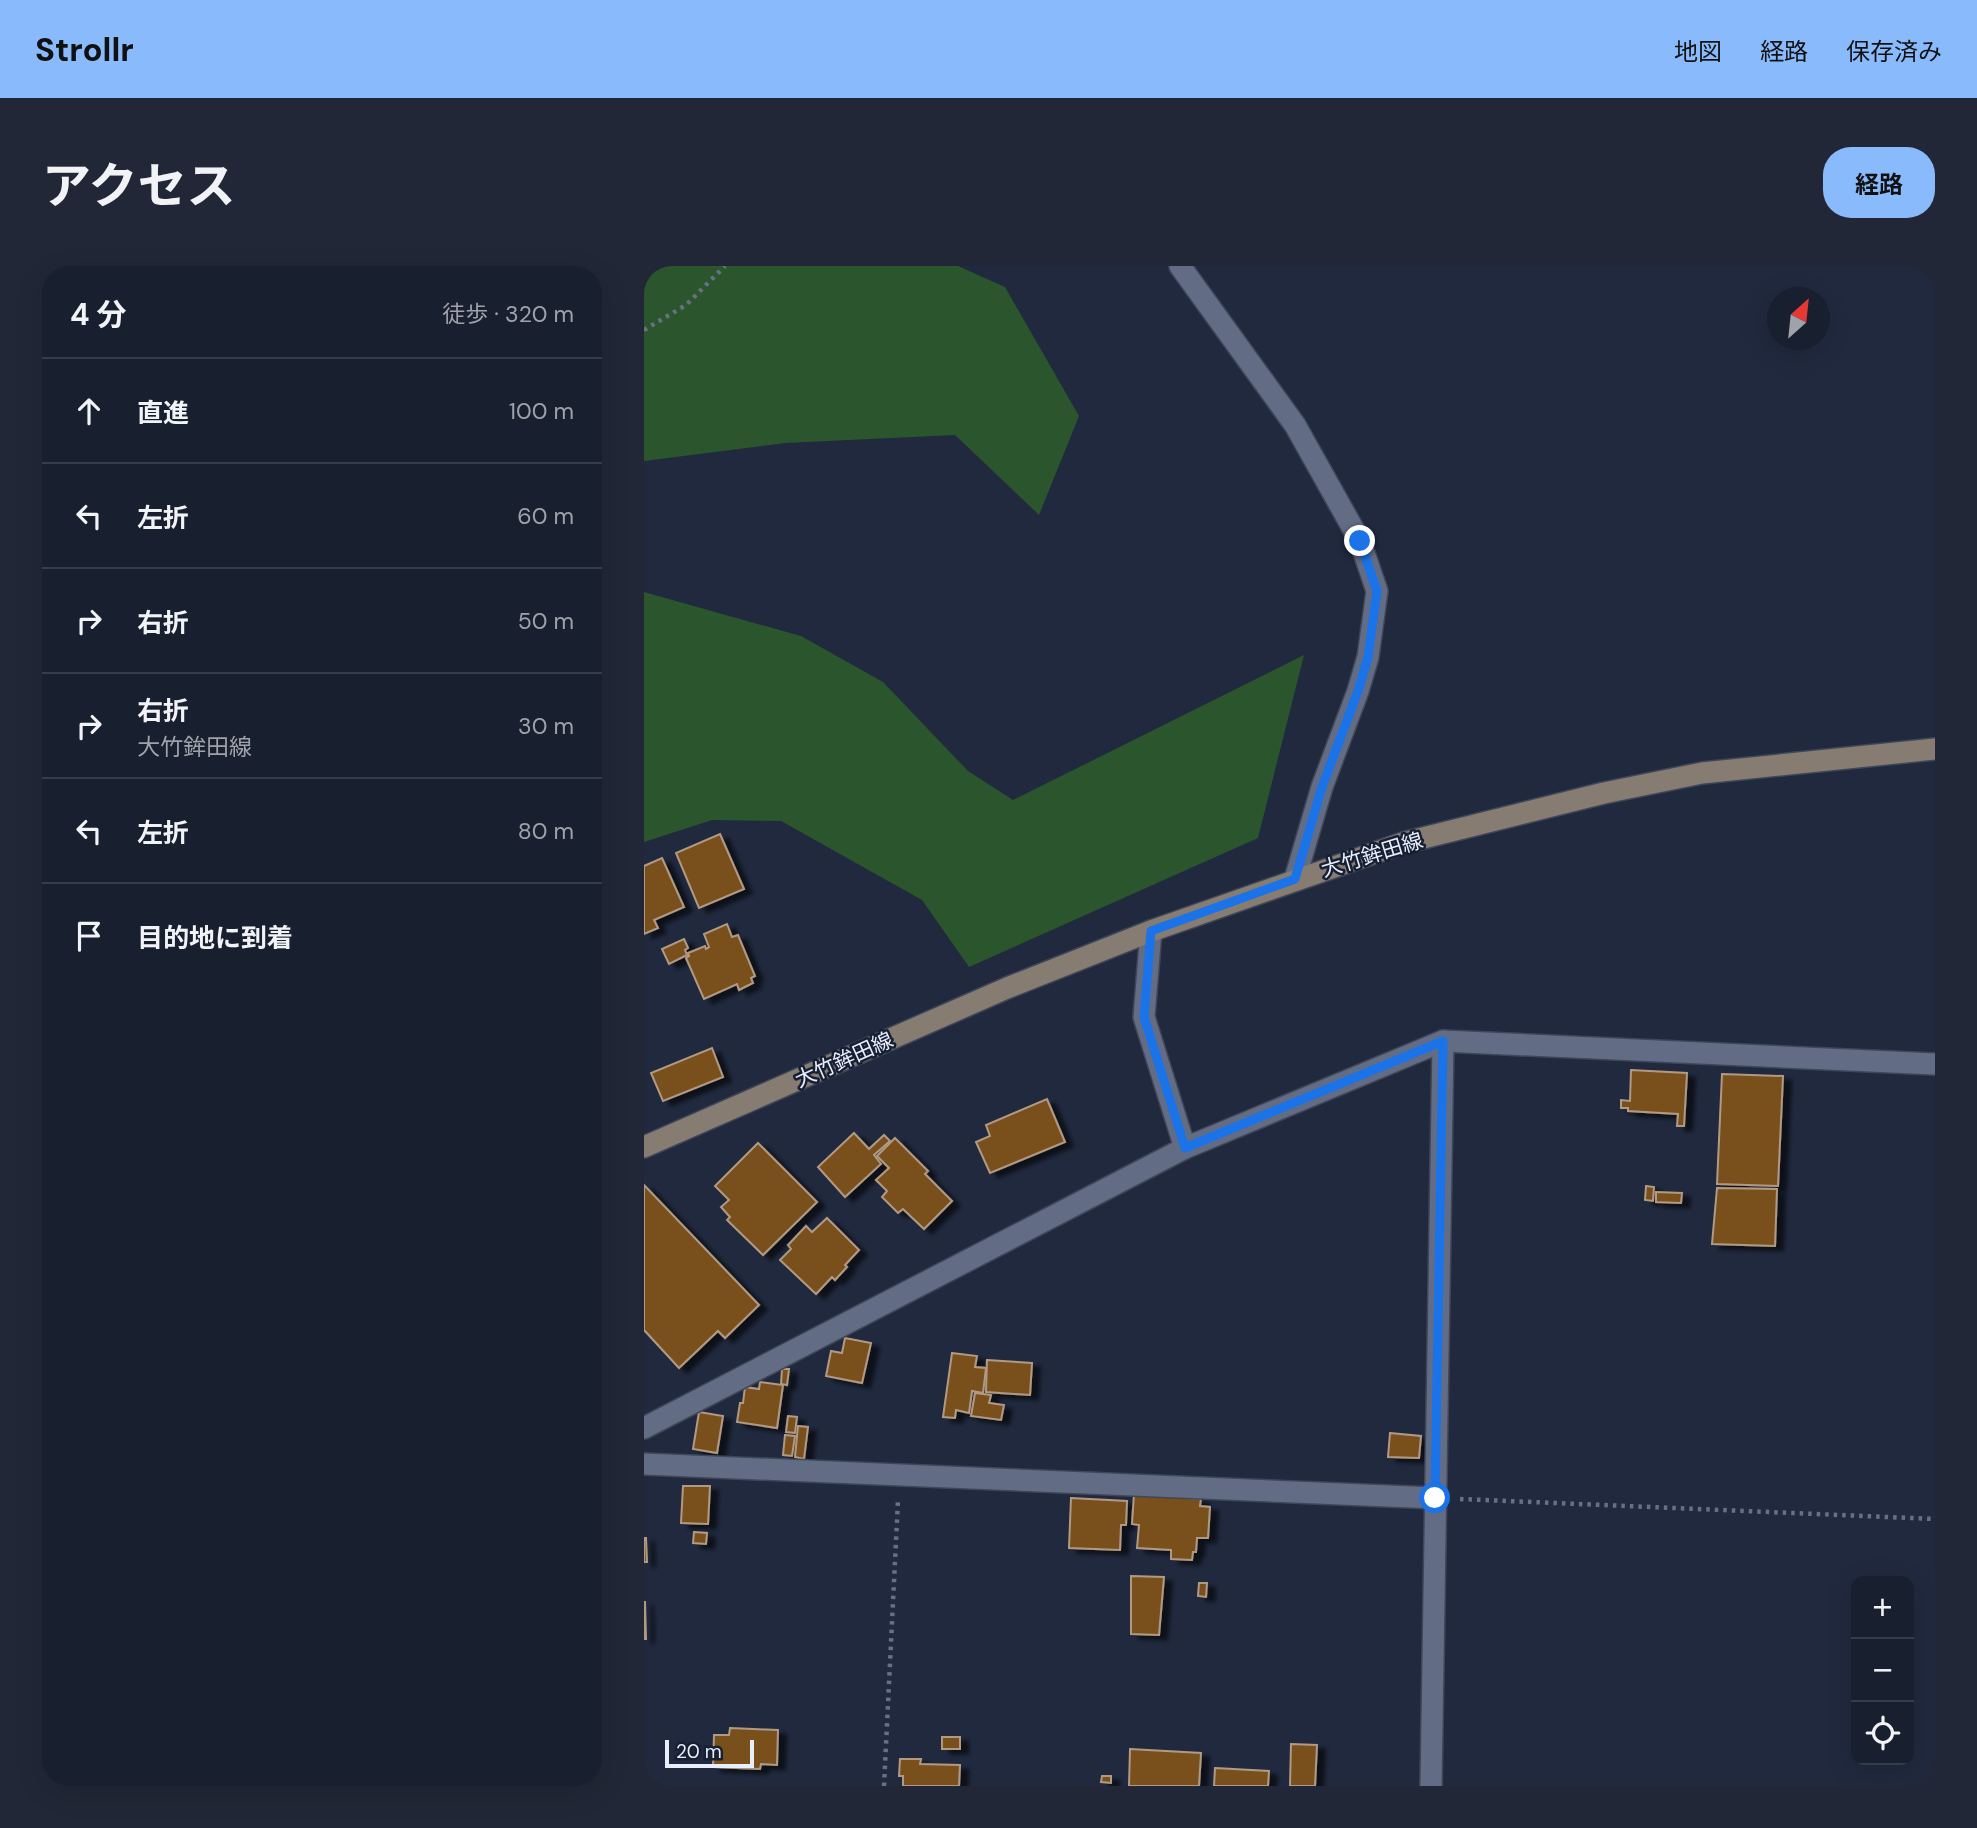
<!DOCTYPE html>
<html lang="ja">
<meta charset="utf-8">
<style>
body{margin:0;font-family:"DM Sans","Noto Sans JP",sans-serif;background:#212736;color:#f1f3f6}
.controls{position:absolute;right:21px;bottom:21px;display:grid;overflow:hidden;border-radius:14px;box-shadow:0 7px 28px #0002}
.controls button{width:63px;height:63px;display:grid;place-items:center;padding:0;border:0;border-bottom:2px solid #363d4a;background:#181f2e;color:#f1f3f6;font:35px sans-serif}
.compass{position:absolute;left:1123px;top:21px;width:63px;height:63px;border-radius:50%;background:#181f2e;box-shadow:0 7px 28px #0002;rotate:27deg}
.scale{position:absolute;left:21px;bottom:18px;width:89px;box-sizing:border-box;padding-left:7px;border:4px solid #e8eefd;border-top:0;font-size:19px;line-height:24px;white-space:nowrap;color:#e8eefd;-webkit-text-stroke:5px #171f33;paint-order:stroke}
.stop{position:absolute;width:21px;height:21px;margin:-16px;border:5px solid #1a73e8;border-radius:50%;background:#fff}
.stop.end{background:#1a73e8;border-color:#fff;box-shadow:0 2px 7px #0008}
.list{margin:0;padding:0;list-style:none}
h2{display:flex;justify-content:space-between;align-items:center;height:91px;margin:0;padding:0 28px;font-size:30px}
h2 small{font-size:23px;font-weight:400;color:#9fa2aa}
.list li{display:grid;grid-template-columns:46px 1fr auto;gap:21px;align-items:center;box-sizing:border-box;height:105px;padding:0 28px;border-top:2px solid #363d4a}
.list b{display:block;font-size:26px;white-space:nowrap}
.list p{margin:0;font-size:23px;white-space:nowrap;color:#9fa2aa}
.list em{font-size:23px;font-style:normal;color:#9fa2aa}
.icon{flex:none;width:38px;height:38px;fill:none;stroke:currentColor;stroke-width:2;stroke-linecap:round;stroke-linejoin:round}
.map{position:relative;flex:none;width:1291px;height:1520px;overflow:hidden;border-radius:28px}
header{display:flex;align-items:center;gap:42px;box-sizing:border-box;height:98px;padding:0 35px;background:#89bafc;color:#111}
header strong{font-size:33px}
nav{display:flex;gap:38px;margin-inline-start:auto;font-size:24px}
.intro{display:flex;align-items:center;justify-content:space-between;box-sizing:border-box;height:168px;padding:0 42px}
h1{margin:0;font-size:49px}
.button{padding:18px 32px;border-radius:28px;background:#89bafc;color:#111;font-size:24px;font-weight:700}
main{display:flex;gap:42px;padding:0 42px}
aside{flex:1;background:#181f2e;border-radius:28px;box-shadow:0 7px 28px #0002}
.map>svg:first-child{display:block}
.green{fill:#2b552c}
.building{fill:#794f1e;stroke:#b19a84;stroke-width:2;filter:url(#shadow)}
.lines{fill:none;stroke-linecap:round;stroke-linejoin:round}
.street-casing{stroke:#3f4658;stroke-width:24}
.secondary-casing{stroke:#3f4658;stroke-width:24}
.path{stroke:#687083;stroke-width:4.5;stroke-dasharray:3.5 5;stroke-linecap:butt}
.street{stroke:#626c85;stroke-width:21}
.secondary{stroke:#867c72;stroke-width:21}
.route{stroke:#1a73e8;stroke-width:9}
.labels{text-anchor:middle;stroke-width:5;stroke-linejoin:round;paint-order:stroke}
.street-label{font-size:21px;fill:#e8eefd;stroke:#171f33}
</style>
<header>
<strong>Strollr</strong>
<nav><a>地図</a><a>経路</a><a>保存済み</a></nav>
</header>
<div class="intro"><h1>アクセス</h1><a class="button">経路</a></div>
<main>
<aside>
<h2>4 分<small>徒歩 · 320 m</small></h2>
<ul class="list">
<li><svg class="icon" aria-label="ahead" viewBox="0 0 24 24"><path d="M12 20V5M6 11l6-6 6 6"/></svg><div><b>直進</b></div><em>100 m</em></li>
<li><svg class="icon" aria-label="left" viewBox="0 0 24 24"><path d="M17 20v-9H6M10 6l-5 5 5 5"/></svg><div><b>左折</b></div><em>60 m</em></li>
<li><svg class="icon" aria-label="right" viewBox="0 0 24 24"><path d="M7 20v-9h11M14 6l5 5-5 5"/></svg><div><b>右折</b></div><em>50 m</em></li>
<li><svg class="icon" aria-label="right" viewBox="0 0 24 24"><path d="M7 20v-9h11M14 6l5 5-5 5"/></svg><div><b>右折</b><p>大竹鉾田線</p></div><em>30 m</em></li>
<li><svg class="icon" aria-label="left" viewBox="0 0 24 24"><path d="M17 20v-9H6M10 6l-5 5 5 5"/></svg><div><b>左折</b></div><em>80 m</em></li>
<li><svg class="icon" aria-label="arrive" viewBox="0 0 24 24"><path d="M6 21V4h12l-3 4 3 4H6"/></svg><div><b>目的地に到着</b></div></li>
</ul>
</aside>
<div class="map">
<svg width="1291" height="1520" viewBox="0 0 1291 1520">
<defs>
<filter id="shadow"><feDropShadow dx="8" dy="4.5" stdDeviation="2" flood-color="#0009"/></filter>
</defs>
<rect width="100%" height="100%" fill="#20293e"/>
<g class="green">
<path d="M0,0H314L361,21L435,150L395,249L311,169L141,177L0,195Z"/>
<path d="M0,326L157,370L239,416L324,505L369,534L660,389L614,572L325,701L278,634L137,555L68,554L0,576Z"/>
</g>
<g class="building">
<path d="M76,568L100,623L55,642L32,587Z"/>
<path d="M18,592L40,641L10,654L14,662L0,668V600Z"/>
<path d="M83,658L88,671L94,669L111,710L107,712L109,717L95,724L93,718L60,733L42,692L45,690L44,687L61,680L62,683L65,681L60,668Z"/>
<path d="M40,673L44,682L41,684L43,689L25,698L18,683Z"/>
<path d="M68,782L79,811L19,835L7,807Z"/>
<path d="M987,804L1043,807L1040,860H1033L1034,848L984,845V842H977V834L986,835Z"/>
<path d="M1078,808L1139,810L1134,920L1073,918Z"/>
<path d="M403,833L421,876L346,907L332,876L346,870L342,859Z"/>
<path d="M210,867L225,883L240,869L246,875L230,889L237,898L201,931L174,901Z"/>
<path d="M251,872L284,905L281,908L308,935L280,963L259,943L254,947L238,931L243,925L232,914L245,902L233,890Z"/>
<path d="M114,877L173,936L119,989L83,954L86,951L77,941L85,934L71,920Z"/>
<path d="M0,919L115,1039L81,1072L74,1065L35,1102L0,1064Z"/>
<path d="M1002,920L1010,921L1009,935L1001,934Z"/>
<path d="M1073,922L1133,923L1131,980L1068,978Z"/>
<path d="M1012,926L1038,927L1037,937L1012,936Z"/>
<path d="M183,952L215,984L201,999L203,1001L191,1014L188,1011L172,1028L136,994L147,983L144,979L162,960L168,966Z"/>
<path d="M201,1072L227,1077L218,1117L182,1110L187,1085L198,1087Z"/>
<path d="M308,1087L333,1090L331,1101L342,1102L339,1127L328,1125L325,1147L312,1144L311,1152L299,1151Z"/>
<path d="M343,1094L388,1097L386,1129L342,1126Z"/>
<path d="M138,1103H145L143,1119L137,1118Z"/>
<path d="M116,1116L139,1119L133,1162L93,1156L96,1137H99L101,1121L115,1123Z"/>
<path d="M331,1127L347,1129L345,1137L360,1139L357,1154L327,1150Z"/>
<path d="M55,1146L79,1150L73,1187L49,1183Z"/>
<path d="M144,1150L153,1151L151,1167L142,1166Z"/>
<path d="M154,1160L164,1161L160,1193L151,1191Z"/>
<path d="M746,1167L777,1170L775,1192L744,1191Z"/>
<path d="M141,1169L151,1170L148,1190L139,1189Z"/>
<path d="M39,1220H66L64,1258L37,1257Z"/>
<path d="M490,1228L557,1233L556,1240L566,1241L564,1272H553L552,1286H549L548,1294L527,1293V1284L493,1282L495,1259L488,1258Z"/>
<path d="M427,1232L483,1235L482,1259H477L476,1284L425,1282Z"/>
<path d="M50,1266L63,1267L62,1278L49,1277Z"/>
<path d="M0,1272H2L3,1296H0Z"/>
<path d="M487,1310L520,1311L515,1369L487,1368Z"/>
<path d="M555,1317H563L562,1331L554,1330Z"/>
<path d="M0,1336H1L2,1373H0Z"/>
<path d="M86,1462L134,1464L133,1499L117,1498L116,1503L69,1501L70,1469H85Z"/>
<rect x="298" y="1471" width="18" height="12"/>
<path d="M647,1478L673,1479L671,1520H646Z"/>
<path d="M486,1483L557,1487L555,1520H485Z"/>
<path d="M256,1493H277L276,1498L316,1499L315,1520H259V1510H255Z"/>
<path d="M571,1502L625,1505L624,1520H570Z"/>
<path d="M458,1510H467V1517L457,1516Z"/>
</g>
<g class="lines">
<g class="street-casing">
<g id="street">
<path d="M536,0L651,159L716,275L733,325L724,391L714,425L678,521L651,613"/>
<path d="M507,665L500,751L541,882"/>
<path d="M0,1162L541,882L799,775L1291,798"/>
<path d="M0,1198L791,1232"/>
<path d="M787,1520L799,775"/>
</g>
</g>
<g class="secondary-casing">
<path id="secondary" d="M0,881L363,722L507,665L759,577L960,527L1058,507L1291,483"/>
</g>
<g class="path">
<path d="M0,64L42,39L81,0"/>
<path d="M816,1233L1291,1253"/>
<path d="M240,1520L254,1234"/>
</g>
<use href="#street" class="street"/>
<use href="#secondary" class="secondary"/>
</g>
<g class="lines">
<path class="route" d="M716,275L733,325L724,391L714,425L678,521L651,613L507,665L500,751L541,882L799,775L791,1232"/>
</g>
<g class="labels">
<g class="street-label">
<text transform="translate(728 589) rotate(-17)" y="7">大竹鉾田線</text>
<text transform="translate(200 794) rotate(-24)" y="7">大竹鉾田線</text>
</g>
</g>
</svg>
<div class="controls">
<button>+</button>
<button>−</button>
<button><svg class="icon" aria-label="locate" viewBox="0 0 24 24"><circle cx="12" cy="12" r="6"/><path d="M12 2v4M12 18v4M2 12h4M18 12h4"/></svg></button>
</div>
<svg class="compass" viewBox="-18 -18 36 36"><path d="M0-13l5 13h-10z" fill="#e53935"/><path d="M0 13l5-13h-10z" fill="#9fa2aa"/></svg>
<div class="scale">20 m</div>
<div class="stop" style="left:791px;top:1232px"></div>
<div class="stop end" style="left:716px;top:275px"></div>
</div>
</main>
